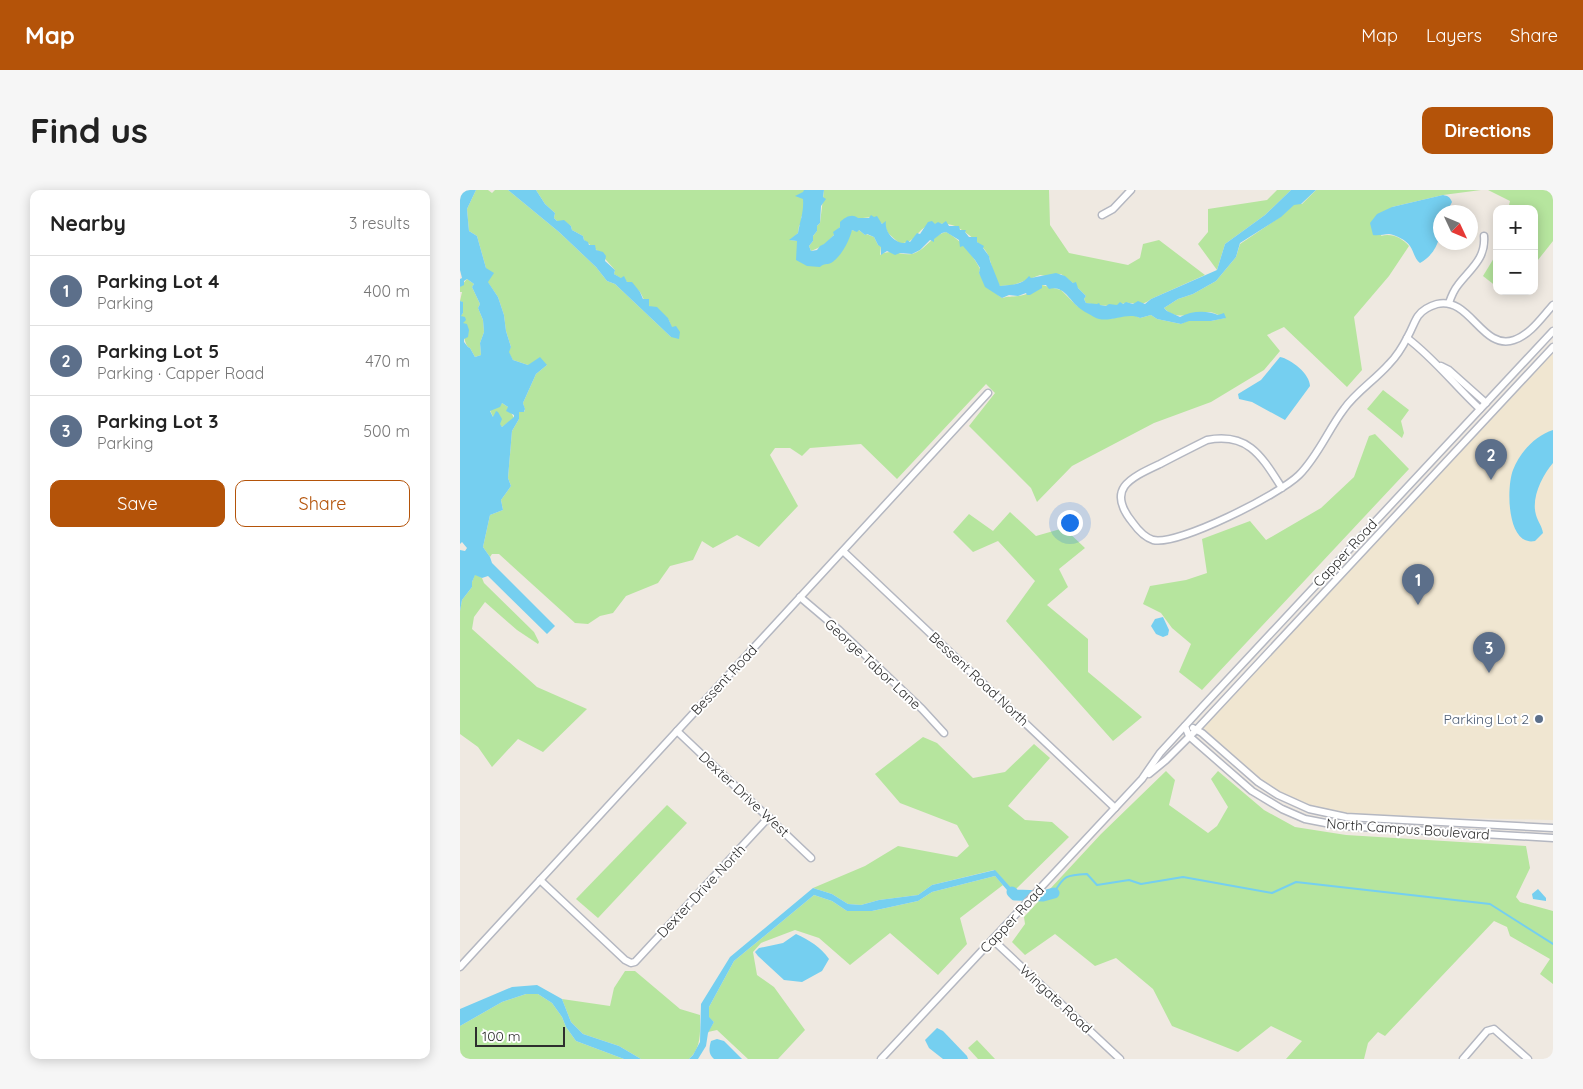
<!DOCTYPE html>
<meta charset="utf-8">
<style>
body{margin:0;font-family:Quicksand,sans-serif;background:#f6f6f6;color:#222}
.controls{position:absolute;right:15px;top:15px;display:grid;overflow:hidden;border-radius:10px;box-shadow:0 2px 12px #0003}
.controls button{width:45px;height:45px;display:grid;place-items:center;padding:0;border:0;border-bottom:1px solid #e0e0e0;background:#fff;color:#222;font:25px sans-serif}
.compass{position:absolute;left:973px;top:15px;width:45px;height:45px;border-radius:50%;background:#fff;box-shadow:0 2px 12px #0003;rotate:134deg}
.scale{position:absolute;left:15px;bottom:12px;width:90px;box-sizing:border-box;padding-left:5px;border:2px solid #2e2e2e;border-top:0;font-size:14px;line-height:18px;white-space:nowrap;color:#2e2e2e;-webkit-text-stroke:4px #fff;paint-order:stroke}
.you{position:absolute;left:609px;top:332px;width:18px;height:18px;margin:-12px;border:4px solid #fff;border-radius:50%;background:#1a73e8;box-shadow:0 0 0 8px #1a73e833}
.badge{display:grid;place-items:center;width:32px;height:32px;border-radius:50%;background:#b45309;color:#fff;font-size:16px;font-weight:700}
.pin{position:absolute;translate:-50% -41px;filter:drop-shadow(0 1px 2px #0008)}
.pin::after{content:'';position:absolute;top:26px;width:18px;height:15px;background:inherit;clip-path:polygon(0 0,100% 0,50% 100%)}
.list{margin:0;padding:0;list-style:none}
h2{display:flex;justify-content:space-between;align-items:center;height:65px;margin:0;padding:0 20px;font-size:21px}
h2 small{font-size:16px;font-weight:400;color:#767676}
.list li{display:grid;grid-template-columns:32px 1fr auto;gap:15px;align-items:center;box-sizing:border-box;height:70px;padding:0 20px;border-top:1px solid #e0e0e0}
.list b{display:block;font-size:19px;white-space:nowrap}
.list p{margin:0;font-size:16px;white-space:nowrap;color:#767676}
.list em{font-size:16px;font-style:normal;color:#767676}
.actions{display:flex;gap:10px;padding:15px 20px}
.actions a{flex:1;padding:11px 0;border:1px solid #b45309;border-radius:10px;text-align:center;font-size:18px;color:#b45309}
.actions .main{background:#b45309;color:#fff}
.map{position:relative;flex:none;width:1093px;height:869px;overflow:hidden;border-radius:10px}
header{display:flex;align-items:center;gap:30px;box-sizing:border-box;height:70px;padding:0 25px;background:#b45309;color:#fff}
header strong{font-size:24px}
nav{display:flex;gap:28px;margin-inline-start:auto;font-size:18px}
.intro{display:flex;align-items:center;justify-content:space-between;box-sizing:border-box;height:120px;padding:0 30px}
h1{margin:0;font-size:35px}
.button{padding:12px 22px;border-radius:10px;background:#b45309;color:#fff;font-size:18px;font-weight:700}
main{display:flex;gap:30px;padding:0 30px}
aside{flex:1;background:#fff;border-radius:10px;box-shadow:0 2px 12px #0003}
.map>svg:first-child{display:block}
.education{fill:#f0e6d1}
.green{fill:#b6e59e}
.water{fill:#75cff0;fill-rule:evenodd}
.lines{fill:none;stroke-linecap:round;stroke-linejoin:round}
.stream{stroke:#75cff0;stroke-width:2}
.river{stroke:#75cff0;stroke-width:11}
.minor-casing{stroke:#b4b7c1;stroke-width:9}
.minor{stroke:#fff;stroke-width:6}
.service-dot{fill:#5c6f8a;stroke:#fff;stroke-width:2}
.labels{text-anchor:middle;stroke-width:4;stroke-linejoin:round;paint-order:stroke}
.street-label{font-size:14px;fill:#2e2e2e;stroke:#fff}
.service-label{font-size:14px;fill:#4e5e75;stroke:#fff;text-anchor:end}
</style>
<header>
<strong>Map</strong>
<nav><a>Map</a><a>Layers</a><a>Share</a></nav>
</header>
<div class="intro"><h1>Find us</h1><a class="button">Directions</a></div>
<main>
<aside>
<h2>Nearby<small>3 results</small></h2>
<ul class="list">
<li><span class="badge" style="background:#5c6f8a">1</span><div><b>Parking Lot 4</b><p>Parking</p></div><em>400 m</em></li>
<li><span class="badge" style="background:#5c6f8a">2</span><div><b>Parking Lot 5</b><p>Parking · Capper Road</p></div><em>470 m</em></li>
<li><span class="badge" style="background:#5c6f8a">3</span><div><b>Parking Lot 3</b><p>Parking</p></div><em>500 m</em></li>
</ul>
<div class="actions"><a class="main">Save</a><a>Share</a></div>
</aside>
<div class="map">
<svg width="1093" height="869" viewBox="0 0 1093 869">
<rect width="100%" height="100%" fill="#efe9e1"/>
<path class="education" d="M1093,157V630L874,625L843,614L797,590L740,536Z"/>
<g class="green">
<path d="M16,0H28L32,3L35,0H48L99,42L136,77L147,91L155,94L211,147C213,123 202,126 188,115C184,111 183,107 180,102C174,95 162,89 154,84L155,80L139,62L124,50L123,46L112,40L111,36L104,31H97L94,28L95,23L85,14L76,0H344V21L341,28L342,32L339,36L338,43L330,50L337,51C345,79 341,74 368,74L392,40L395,41L399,40L405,45L406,44L414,47L418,55L421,56L420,65C431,58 441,66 452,64C465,61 472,45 486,42C500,49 513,65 520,79L519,83C525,93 532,101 542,108C548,106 552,107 558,106C567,105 574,101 581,97L582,95L601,100L617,116L650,129L662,126H676L680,128L691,125L697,129L721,134L729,130L751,131L765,128C761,126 755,123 750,122C734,121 718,133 704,118L718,109L733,104L756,91L776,67L780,54L820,27L834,14H842L856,0H1021L983,5L932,17L921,46C932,43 942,48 949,56L929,86L894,127L902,180L887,197L824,137L807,145L820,161L804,180L751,212L694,233L612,276L577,312L571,298L509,236L535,203L526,194L437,289L401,254L350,258L342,266L330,258H315L310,265L338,316L299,357L277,345L253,358L242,351L233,370L210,376L198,393L166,406L153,423L140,426L128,434L115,433L39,364H32L30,367L23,357L30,325L43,320L41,310L51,296L48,288L52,241L59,229V222H64L65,220L63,213L76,184L87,175H68L53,170L48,162L51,157L46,141L44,125L38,107L27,91L26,78L17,46L9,41L7,19Z"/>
<path d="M364,0H589L590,35L609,63L668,75L680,68L683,54L699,50L745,85L691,109C682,116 679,114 669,113C666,112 661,115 658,115C647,117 636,115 626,113L624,109L626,106L613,93L601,84L586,86L580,85L553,95L540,96C534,88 532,76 529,67C527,58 504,40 495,36C487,33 477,33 468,36C456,40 456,54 439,53L428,43L425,36L414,27C402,28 390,28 380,37C377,39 376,43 373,46C365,55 361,57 351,61L349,56L353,51V46L357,41V36L360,33Z"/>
<path d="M817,0H831L805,25L765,54L757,80L738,54L748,42V19L807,10Z"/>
<path d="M1028,0H1093V51L1074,75V19H1048L1050,11Z"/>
<path d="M1037,63V97L1023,86Z"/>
<path d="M7,89L14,94L12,97L20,114L18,118L23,130L24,142L20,153L21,165L15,167L10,158L8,157C3,151 3,135 1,125L3,123L2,112L0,111L2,102H0V97Z"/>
<path d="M923,200L949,220L941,231L944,243L942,248L907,219Z"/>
<path d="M42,213L48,217L54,228L42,237L33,227L30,220Z"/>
<path d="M915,244L949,279L742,500L719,482L731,454L712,438L701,423L683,414L690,396L726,390L747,383L742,349L790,331L806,350L861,318L894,287L909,246Z"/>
<path d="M550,322L576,346L604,338L625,358L599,379L608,397L587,415L628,449V482L682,527L653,551L546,431L575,391L538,351L513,362L493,342L509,324L533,341Z"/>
<path d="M15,384L22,388L24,393L74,442L79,452L78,454L57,440L25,412L14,427L12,439L77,497L127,519L83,562L58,549L32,577L18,557L0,544V421L2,410L12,397V392Z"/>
<path d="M463,547L477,553L513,588L545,582L574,554L590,568L548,616L565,630L592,632L609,647L554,701L534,680L472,695L458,705L419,710L401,715L388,714L372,704L353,698L405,676L438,656L497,667L509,656L497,635L440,613L415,584Z"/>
<path d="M706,581L715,590L709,615L748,643L757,636L768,617L751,589L758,581L804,620L835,637L886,645L1066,656L1070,678L1056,707L1060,712L1093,721V794L1080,784L1090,769L1050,746L1047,737L1034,731L925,846L918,842L908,853L904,869H826L842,851L811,836L778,862L712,836L693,799L656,768L635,776L595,744L565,765L552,752L565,734L564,727L641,644Z"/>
<path d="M207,615L227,633L138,728L116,709Z"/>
<path d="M535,686L543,695L500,728L507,754L478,785L430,743L390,775L359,748L335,740L301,753L293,762L297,785L314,797L345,840L318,869H288L257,840L248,842L254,832L248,827L249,817L274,771L354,705L372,711L387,721H412L458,711L472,702Z"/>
<path d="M165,781H175L220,819L240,825C240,841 242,858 229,869H181L159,856L123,844L111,832L102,809L150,816L154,798Z"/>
<path d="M66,804H78L92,813L102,827L106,837L116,851L164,869H0V836L42,812Z"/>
<path d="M517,850L535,869H518L508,858Z"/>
</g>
<g class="water">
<path d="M0,0H16L7,19L9,41L17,46L26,78L34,83L28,92L38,107L44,125L46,141L51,157L49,162L53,170L68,175L80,167L87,175L76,184L63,213L65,219L64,222H59V229L52,241L48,288L51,296L41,310L43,320L30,325L23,357L30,367L32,373L95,436L87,444L28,386L22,388L15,385L12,392V397L2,410L0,421V360L5,361L7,358L2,352L0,354V111L3,112V123L1,126L5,127L6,130L3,133L7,134L9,140L8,147L4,149V152L8,157L10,158L15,167L21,165L20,153L24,142L23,130L18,118L20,114L12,97L14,94L7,89L4,91V95L0,97V89L2,88L0,80ZM42,213L48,217L46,221L54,225V227L42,237L40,234L42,229L38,222L36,221L33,227L30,221L40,217Z"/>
<path d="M48,0H76L85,14L95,23L94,28L97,31L104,30L111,36L112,40L123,46L124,50L128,52L129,55H135L136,60L143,62L146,66L145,71L155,80L154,84L161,88L164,86L167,92H172L180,102L183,109H189V116L197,117L208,128L212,137L216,136L220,142L219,149L211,147L155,94L147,91L136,77L99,42Z"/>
<path d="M344,0H364L363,7L366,9L361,16L360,33L357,36V41L353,46V51L349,56L351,61L357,60L360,56L364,54L374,45L373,42L380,37V32C385,27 392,23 398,28H409L411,25L414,27L417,26L422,34L426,31C424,41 434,53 445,53L447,50L450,52L457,43L460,44L468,32L472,31L475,34L478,32L482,34L486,31L489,36H499L500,40H506L505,42L509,47H517V52L524,56L523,58L529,66L530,71L540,96C551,94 561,96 569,86L571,88L596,83L605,86L613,93L616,92L618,98L626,106L624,109L626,113L637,114L639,113L640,115L646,116L649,114L657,115L660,112L663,114L666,112L673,114L678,111L685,114L691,109L757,80L765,54L805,25L831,0H856L841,14L834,15L821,27L780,53L776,67L756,91L733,104L718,109L704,118L707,121L720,127C731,121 746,120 758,125L764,123L766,128L751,131H729L721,134L697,129L691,125L680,128C666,121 648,135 634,127C629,124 621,120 617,116C609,109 603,95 589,99L586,95H582V98L570,105H567L566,103L558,106L549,105L542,108L525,97L519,83L520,78L515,70L503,56L500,57L499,50L486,42L482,43L474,49V52L470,50L460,60L452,64L440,63L435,65L427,61L421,65V57L418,55L414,47L407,44L405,45L399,40L397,42L392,40C389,51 382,66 371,73C367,75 364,73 360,77L347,76L336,70L337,51L329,50L338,43C340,31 344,22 343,9L335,6L343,2Z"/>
<path d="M983,5C988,6 990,7 992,12L987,22H981C981,45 980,61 960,73C954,68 954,62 950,56C946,50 936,45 929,44C924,44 919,46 913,45L910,33L917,24L932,17Z"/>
<path d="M820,167C831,169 850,184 850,196L825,230L792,212L779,209L778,204L801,190Z"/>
<path d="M1093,240V273C1082,286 1071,308 1076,325C1078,332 1082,336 1083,343L1075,351C1047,357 1046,298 1053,280C1060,262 1075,246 1093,240Z"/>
<path d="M703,427L709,440L708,445L703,447L696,444L691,436L695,429Z"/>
<path d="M535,680L554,701L567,705L563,709L553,707L535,686L472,702L458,711L412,721H387L372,711L354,705L274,771L249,817V827L254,832L248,843L246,856L238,869H229L233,865L240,852L241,814L270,767L353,698L372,704L388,714L401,715L419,710L458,705L472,695Z"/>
<path d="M1078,699L1086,708V711L1073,709L1072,704Z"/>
<path d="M336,744C349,750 361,757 369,769L362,781L342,792L324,790L298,766L295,762L299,758L323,753Z"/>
<path d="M77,795L102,809L111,832L123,844L159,856L181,869H164L116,851L106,837L102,827L92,813L78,804H66L42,812L0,836V819L52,797Z"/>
<path d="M477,838L483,841L507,866L508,869H483L469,858L465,850Z"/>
<path d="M257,849L264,851L282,869H254C248,864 249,858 251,851Z"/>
</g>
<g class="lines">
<path class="stream" d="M594,703C604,685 607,685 627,684L637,695L669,690L681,694L723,687L812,703L836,692L1030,714L1093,754"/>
<path class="river" d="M552,702L555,705L583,706L594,703"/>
<g class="minor-casing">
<g id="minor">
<path d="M642,25L653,19L671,0"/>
<path d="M989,113C991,107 994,100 998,95C1010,79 1026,69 1024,46"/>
<path d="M947,148C975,169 995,196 1020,219"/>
<path d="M981,176L989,180L1026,213"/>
<path d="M822,298C802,267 789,242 747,250C731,258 715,266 700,274C670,288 645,299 673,333C678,340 684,347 693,350C718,356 820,304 839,285C858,266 868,240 884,219C896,202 915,190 929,174C937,166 943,156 948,146C952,139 954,132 958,126C963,119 970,116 977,114C1010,106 1022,161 1054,150C1070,145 1082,127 1093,115"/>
<path d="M383,361L655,618"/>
<path d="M340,407L379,440L462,519L484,543"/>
<path d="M725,536L729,546L792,601L822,619L845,629L881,636L1093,648"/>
<path d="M733,538L742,543L798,592L818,605L849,619L886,627L1093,638"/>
<path d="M217,541L351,668"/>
<path d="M689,584L706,570L737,539L1093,157"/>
<path d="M80,690L165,770L171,773L175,772L309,627"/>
<path d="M533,750L660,869"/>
<path d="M0,777L528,203"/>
<path d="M421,869L682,589L700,563L744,515L1093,141"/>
<path d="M1003,869L1027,841L1034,839L1068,869"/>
</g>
</g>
<use href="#minor" class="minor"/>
</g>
<circle class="service-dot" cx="1079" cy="529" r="5"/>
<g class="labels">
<g class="street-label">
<text transform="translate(885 363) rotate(-47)" y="5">Capper Road</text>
<text transform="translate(413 474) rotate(43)" y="5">George Tabor Lane</text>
<text transform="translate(519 489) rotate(43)" y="5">Bessent Road North</text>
<text transform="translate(264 490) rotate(-47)" y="5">Bessent Road</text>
<text transform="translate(284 604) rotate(43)" y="5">Dexter Drive West</text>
<text transform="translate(948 639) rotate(4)" y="5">North Campus Boulevard</text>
<text transform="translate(241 701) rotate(-47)" y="5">Dexter Drive North</text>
<text transform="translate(552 729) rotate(-47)" y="5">Capper Road</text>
<text transform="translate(596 809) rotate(43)" y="5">Wingate Road</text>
</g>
<g class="service-label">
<text x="1069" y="534">Parking Lot 2</text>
</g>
</g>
</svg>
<div class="controls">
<button>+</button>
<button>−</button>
</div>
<svg class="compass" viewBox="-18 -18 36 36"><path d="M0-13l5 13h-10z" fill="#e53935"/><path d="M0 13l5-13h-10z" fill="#767676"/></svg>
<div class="scale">100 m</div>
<div class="you"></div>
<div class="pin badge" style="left:958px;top:415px;background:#5c6f8a">1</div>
<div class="pin badge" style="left:1031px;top:290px;background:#5c6f8a">2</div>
<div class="pin badge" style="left:1029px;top:483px;background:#5c6f8a">3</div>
</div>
</main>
